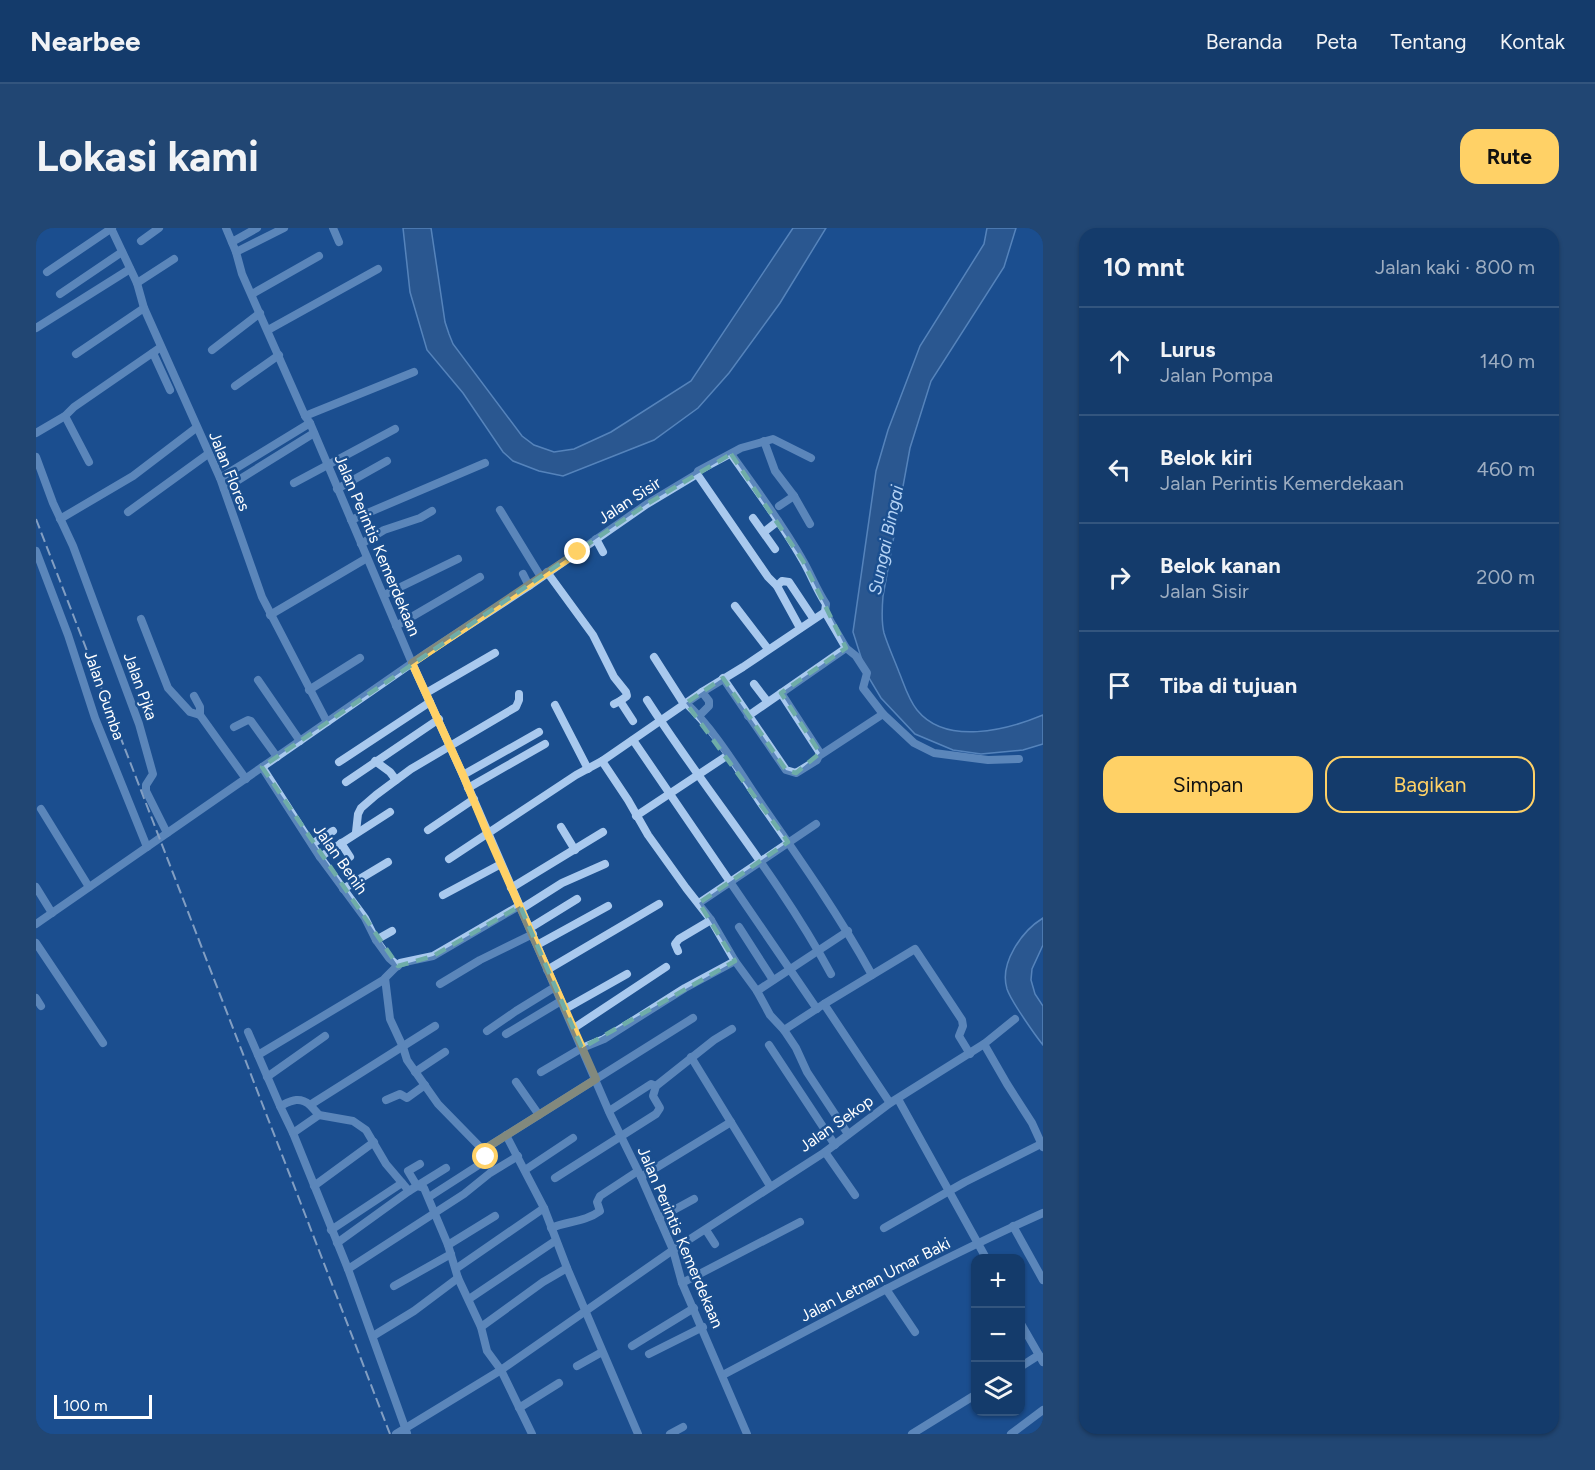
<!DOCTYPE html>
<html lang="id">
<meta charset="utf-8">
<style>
body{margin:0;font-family:Figtree,sans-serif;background:#214673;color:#f1f3f6}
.controls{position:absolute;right:18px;bottom:18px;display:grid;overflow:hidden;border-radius:12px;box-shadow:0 2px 4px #0004}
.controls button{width:54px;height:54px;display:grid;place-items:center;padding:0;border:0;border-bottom:2px solid #33557e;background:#143b6b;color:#f1f3f6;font:30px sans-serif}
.scale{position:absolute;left:18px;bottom:15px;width:98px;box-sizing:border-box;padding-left:6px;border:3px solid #fff;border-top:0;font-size:16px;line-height:21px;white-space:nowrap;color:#fff;-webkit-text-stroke:4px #1b4f8f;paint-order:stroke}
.stop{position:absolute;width:18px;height:18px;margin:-14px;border:4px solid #ffd166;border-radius:50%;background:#fff}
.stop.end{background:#ffd166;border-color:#fff;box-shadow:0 2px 6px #0008}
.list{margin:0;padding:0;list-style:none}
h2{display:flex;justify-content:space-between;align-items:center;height:78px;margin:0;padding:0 24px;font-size:26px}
h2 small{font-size:20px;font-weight:400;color:#9dadc1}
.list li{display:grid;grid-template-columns:39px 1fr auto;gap:18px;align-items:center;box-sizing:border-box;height:108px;padding:0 24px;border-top:2px solid #33557e}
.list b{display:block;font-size:22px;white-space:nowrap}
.list p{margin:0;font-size:20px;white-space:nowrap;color:#9dadc1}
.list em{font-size:20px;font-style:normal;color:#9dadc1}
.actions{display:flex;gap:12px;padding:18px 24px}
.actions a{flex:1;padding:14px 0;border:2px solid #ffd166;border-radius:18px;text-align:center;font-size:21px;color:#ffd166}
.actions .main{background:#ffd166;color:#111}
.icon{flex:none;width:33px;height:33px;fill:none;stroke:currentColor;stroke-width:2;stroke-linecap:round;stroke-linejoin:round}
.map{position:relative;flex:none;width:1007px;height:1206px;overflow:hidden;border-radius:18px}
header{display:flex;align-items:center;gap:36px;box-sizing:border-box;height:84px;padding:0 30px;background:#143b6b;border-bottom:2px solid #33557e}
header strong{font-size:28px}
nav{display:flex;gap:33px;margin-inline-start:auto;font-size:21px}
.intro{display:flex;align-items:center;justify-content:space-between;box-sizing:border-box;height:144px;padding:0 36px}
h1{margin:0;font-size:42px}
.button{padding:15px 27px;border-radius:18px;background:#ffd166;color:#111;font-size:21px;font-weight:700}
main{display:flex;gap:36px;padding:0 36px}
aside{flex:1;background:#143b6b;border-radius:18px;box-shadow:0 2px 4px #0004}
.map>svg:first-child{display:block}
.water{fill:#3c6290;stroke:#9cc4f0;stroke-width:1.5}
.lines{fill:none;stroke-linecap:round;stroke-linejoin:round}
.minor{stroke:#a9c9ee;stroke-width:8}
.rail{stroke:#fff;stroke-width:2;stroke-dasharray:10 4.5;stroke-linecap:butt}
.route{stroke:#ffd166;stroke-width:8}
.marked{fill:none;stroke:#6fada8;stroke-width:4.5;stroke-dasharray:12 8;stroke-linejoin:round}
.labels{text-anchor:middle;stroke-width:5;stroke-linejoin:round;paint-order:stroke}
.street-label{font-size:16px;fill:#fff;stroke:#1b4f8f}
.water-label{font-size:18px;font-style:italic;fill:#b5d3f5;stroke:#1b4f8f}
</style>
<header>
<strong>Nearbee</strong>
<nav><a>Beranda</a><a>Peta</a><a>Tentang</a><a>Kontak</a></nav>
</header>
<div class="intro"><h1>Lokasi kami</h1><a class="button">Rute</a></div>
<main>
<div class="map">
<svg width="1007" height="1206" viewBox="0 0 1007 1206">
<rect width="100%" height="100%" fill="#1b4f8f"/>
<g class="water">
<path d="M367,0H395L409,94L413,106L417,116L486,208L498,217L518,224L538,221L575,204L655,153L757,0H790L744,75L693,145L662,180L618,212L527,248L503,243L477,233L467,224L427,165L391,122L374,64Z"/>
<path d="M951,0H980L968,39L895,153L874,220L847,368C846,380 845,393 848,405C852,418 858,431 863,444C868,456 872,471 881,482C910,518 971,502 1007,487V516L987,522L945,526L917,522L879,506L845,470L830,445L817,404L840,243L852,202L884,118L948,16Z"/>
<path d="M1007,690V717L996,741L995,752L999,766L1007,778V817C999,807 975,773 971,761C963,735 986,703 1007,690Z"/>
</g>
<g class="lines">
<g class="minor">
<path d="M75,0L101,55L108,80L184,250L226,369L291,494"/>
<path d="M190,0L200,24L206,46L269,188L274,195L376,435L427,547L574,886L605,949L637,1022L646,1055L711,1206"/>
<path d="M297,0L303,14"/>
<path d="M105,13L123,0"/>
<path d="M196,14L221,0"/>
<path d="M200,24L248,0"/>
<path d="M11,44L76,0"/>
<path d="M101,55L138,31"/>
<path d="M24,66L86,24"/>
<path d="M216,66L283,28"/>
<path d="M0,100L94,41"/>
<path d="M232,102L342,41"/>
<path d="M176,122L224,85"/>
<path d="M117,125L134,162"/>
<path d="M40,126L108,80"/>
<path d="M199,158L243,127"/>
<path d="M29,188L53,234"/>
<path d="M269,188L378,144"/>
<path d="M0,205L29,188L38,179L125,119"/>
<path d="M728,213L739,243L758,268L743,278"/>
<path d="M695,226C720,261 745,294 766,331C775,346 780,361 790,376L789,384L810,420L820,428L831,445L827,460L847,486L878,515L898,525L952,532L983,531"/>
<path d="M0,229L17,275L37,318L103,496L117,546L110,557V563L131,605"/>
<path d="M661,246L732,349L741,358L764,400"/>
<path d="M184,250L274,195"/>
<path d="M258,255L359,201"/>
<path d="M188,261L278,205"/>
<path d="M301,261L351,233"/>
<path d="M758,268L774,296"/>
<path d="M464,282L505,349"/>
<path d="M92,284L172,226"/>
<path d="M717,290L739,321"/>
<path d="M24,291L97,248L160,200"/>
<path d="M315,292L449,235"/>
<path d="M728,304L742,293"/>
<path d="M560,311L567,324"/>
<path d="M325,316L348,302L384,290L396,283"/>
<path d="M0,323L32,407L59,490L111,619"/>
<path d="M511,344L557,407L578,449L590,464L591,468L584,473"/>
<path d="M487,346L493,358"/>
<path d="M741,358L746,353L753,354L777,390"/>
<path d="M348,367L422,331"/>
<path d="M699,378L732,421"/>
<path d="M234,387L331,330"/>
<path d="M105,391L132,460L154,484L164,487L210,551"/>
<path d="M360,398L444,349"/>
<path d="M618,429L648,476"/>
<path d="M687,450L750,542L760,545L781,532L784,525L745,465"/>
<path d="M222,452L264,513"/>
<path d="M718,456L731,473"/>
<path d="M273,462L324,430"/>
<path d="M390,465L459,425"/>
<path d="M158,468L164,479V487"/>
<path d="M611,472C670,564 743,649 795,746"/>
<path d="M650,475C680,504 701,540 724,574C763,630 803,687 836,747"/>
<path d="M578,476L584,473L597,493"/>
<path d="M519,477L552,541"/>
<path d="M663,488L673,478V473L666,464"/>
<path d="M712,488L810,420"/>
<path d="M198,499L212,492L215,493L241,529"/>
<path d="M597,512L781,781"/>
<path d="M783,528L847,486"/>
<path d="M339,533L354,544L360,552"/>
<path d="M566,533L592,572L612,607L650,660L675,692L699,733L721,763L734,787L748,802L760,820L771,844L812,906"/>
<path d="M303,534L394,474"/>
<path d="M226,539L284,629L329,690L340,712L353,730L362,738"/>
<path d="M427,547L503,504"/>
<path d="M310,554L403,491"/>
<path d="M432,560L509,516"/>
<path d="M5,581L53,659"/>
<path d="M600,588L692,527"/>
<path d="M525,599L539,622"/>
<path d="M392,602L438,571"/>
<path d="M320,604L322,586L325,580L340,567L375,541L480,479L483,472V466"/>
<path d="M305,615L314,629"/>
<path d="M276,616L297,603"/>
<path d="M284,629L354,584"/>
<path d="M413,631L540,547L566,533L666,464L707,439L789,384"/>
<path d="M0,659L16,685"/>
<path d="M475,660L567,604"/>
<path d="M307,661L352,634"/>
<path d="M407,667L465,636"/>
<path d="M663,675L780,596"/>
<path d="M485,681L526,655L569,636"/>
<path d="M0,696L392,424L493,358L611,276L661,246L662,243L705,220L737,211L775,230"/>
<path d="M703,699L737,752"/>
<path d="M494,700L541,671"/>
<path d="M340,712L356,703"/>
<path d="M0,715L67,815"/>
<path d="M501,717L572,678"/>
<path d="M642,723L639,716L643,711L675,692"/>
<path d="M511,742L623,676"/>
<path d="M404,756L444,732L497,706"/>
<path d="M721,763L812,703"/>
<path d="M0,770L5,778"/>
<path d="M788,776L854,875"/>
<path d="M529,781L591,746"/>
<path d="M399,798L274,877L283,887L317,893L330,902L350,936L373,963L381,958L388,960L412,1017L422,1050L445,1099L451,1123L465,1142L496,1206"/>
<path d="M538,800L630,739"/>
<path d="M748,802L788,776L879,721L926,792L927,798L923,808L934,826"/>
<path d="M451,803L480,783L519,759"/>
<path d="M212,804L244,878L257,905L312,1041L371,1205"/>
<path d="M470,806L525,773"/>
<path d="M948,816L971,856L996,895L1007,919"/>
<path d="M733,817L799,917"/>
<path d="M222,827L349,751"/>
<path d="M655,829L734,958"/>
<path d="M379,844L409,824"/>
<path d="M505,844L546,820L568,811L649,760L699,733"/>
<path d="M231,849L289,808"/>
<path d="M480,854L503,887"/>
<path d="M862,871L950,1030"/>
<path d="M350,872L364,866L371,870L389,857"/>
<path d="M244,878C255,873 263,868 274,877"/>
<path d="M573,883L615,856L620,858"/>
<path d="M257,905L283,887"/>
<path d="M470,907L508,980L531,1040L602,1206"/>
<path d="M447,922L402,876L371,832L367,819L354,791L349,750L364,735L397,728L483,678"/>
<path d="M447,922L657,790"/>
<path d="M789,924L819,967"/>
<path d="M384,936L372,943L381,958L410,940"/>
<path d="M489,942L537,910"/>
<path d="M605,949L695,894"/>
<path d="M519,950L620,886L624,880L617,868L620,858L678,812L696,801"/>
<path d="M278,958L338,914"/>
<path d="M393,969L449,933L447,922"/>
<path d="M623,990L658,971"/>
<path d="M977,998L1007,1052"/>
<path d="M515,1000C532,993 549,994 564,983L561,974L564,968L602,943"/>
<path d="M848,1000L929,954L1005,916"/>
<path d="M295,1002L366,955"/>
<path d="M670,1002L679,1016"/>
<path d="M301,1015L373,963"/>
<path d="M412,1017L459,988"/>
<path d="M421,1040L508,980"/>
<path d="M312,1041L428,966L454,945L482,928"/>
<path d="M646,1055L764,994"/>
<path d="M358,1058L415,1026"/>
<path d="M850,1061L879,1104"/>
<path d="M433,1071L519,1013"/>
<path d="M984,1094L1007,1134"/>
<path d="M445,1099L507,1054L531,1040"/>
<path d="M337,1108L378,1083L422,1050"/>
<path d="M596,1118L658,1080"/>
<path d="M613,1126L667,1099"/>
<path d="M541,1138L566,1124"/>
<path d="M984,1139L1003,1127"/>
<path d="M687,1147C793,1091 898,1034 1007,985"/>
<path d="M483,1180L523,1155"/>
<path d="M360,1206L465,1142L637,1022L789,924L854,875L948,816L979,791"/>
<path d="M634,1206L647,1199"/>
<path d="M876,1206L939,1167"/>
<path d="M975,1206L1007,1182"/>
</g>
<path class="rail" d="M0,291L354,1206"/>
</g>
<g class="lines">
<path class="route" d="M450,929L447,922L560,851L452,607L427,547L376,435L542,324"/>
</g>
<path d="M0 0H1007V1206H0ZM695,226L767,333L810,420L745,465L784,525L760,545L750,542L687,450L650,475L752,614L663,675L699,733L546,820L484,678L397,728L362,738L226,539L611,276Z" fill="#1b4f8f" fill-opacity=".55" fill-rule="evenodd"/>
<path class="marked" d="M695,226L767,333L810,420L745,465L784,525L760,545L750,542L687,450L650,475L752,614L663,675L699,733L546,820L484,678L397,728L362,738L226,539L611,276Z"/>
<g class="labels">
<g class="street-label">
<text transform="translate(194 243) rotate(68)" y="6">Jalan Flores</text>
<text transform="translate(593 272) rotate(-33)" y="6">Jalan Sisir</text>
<text transform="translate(342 317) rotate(67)" y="6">Jalan Perintis Kemerdekaan</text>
<text transform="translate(105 458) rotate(70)" y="6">Jalan Pjka</text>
<text transform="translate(69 467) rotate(71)" y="6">Jalan Gumba</text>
<text transform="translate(305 631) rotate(55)" y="6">Jalan Benih</text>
<text transform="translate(800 895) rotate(-35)" y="6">Jalan Sekop</text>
<text transform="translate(645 1009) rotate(67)" y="6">Jalan Perintis Kemerdekaan</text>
<text transform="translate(839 1051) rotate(-27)" y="6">Jalan Letnan Umar Baki</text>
</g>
<g class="water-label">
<text transform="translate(850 312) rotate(-78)" y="6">Sungai Bingai</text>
</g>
</g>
</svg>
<div class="controls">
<button>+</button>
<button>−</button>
<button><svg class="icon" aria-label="layers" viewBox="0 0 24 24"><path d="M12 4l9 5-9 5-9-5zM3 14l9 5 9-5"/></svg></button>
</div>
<div class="scale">100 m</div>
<div class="stop" style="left:450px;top:929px"></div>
<div class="stop end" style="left:542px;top:324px"></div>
</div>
<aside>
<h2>10 mnt<small>Jalan kaki · 800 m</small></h2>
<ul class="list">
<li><svg class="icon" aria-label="ahead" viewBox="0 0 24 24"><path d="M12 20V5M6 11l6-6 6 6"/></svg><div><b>Lurus</b><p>Jalan Pompa</p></div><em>140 m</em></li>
<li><svg class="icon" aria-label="left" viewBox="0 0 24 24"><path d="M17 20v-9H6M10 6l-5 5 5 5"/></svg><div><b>Belok kiri</b><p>Jalan Perintis Kemerdekaan</p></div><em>460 m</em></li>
<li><svg class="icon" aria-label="right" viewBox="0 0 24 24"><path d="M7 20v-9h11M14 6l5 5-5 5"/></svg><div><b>Belok kanan</b><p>Jalan Sisir</p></div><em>200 m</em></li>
<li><svg class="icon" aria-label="arrive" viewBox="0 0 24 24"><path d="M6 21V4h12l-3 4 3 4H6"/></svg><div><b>Tiba di tujuan</b></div></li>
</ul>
<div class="actions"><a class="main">Simpan</a><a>Bagikan</a></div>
</aside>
</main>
